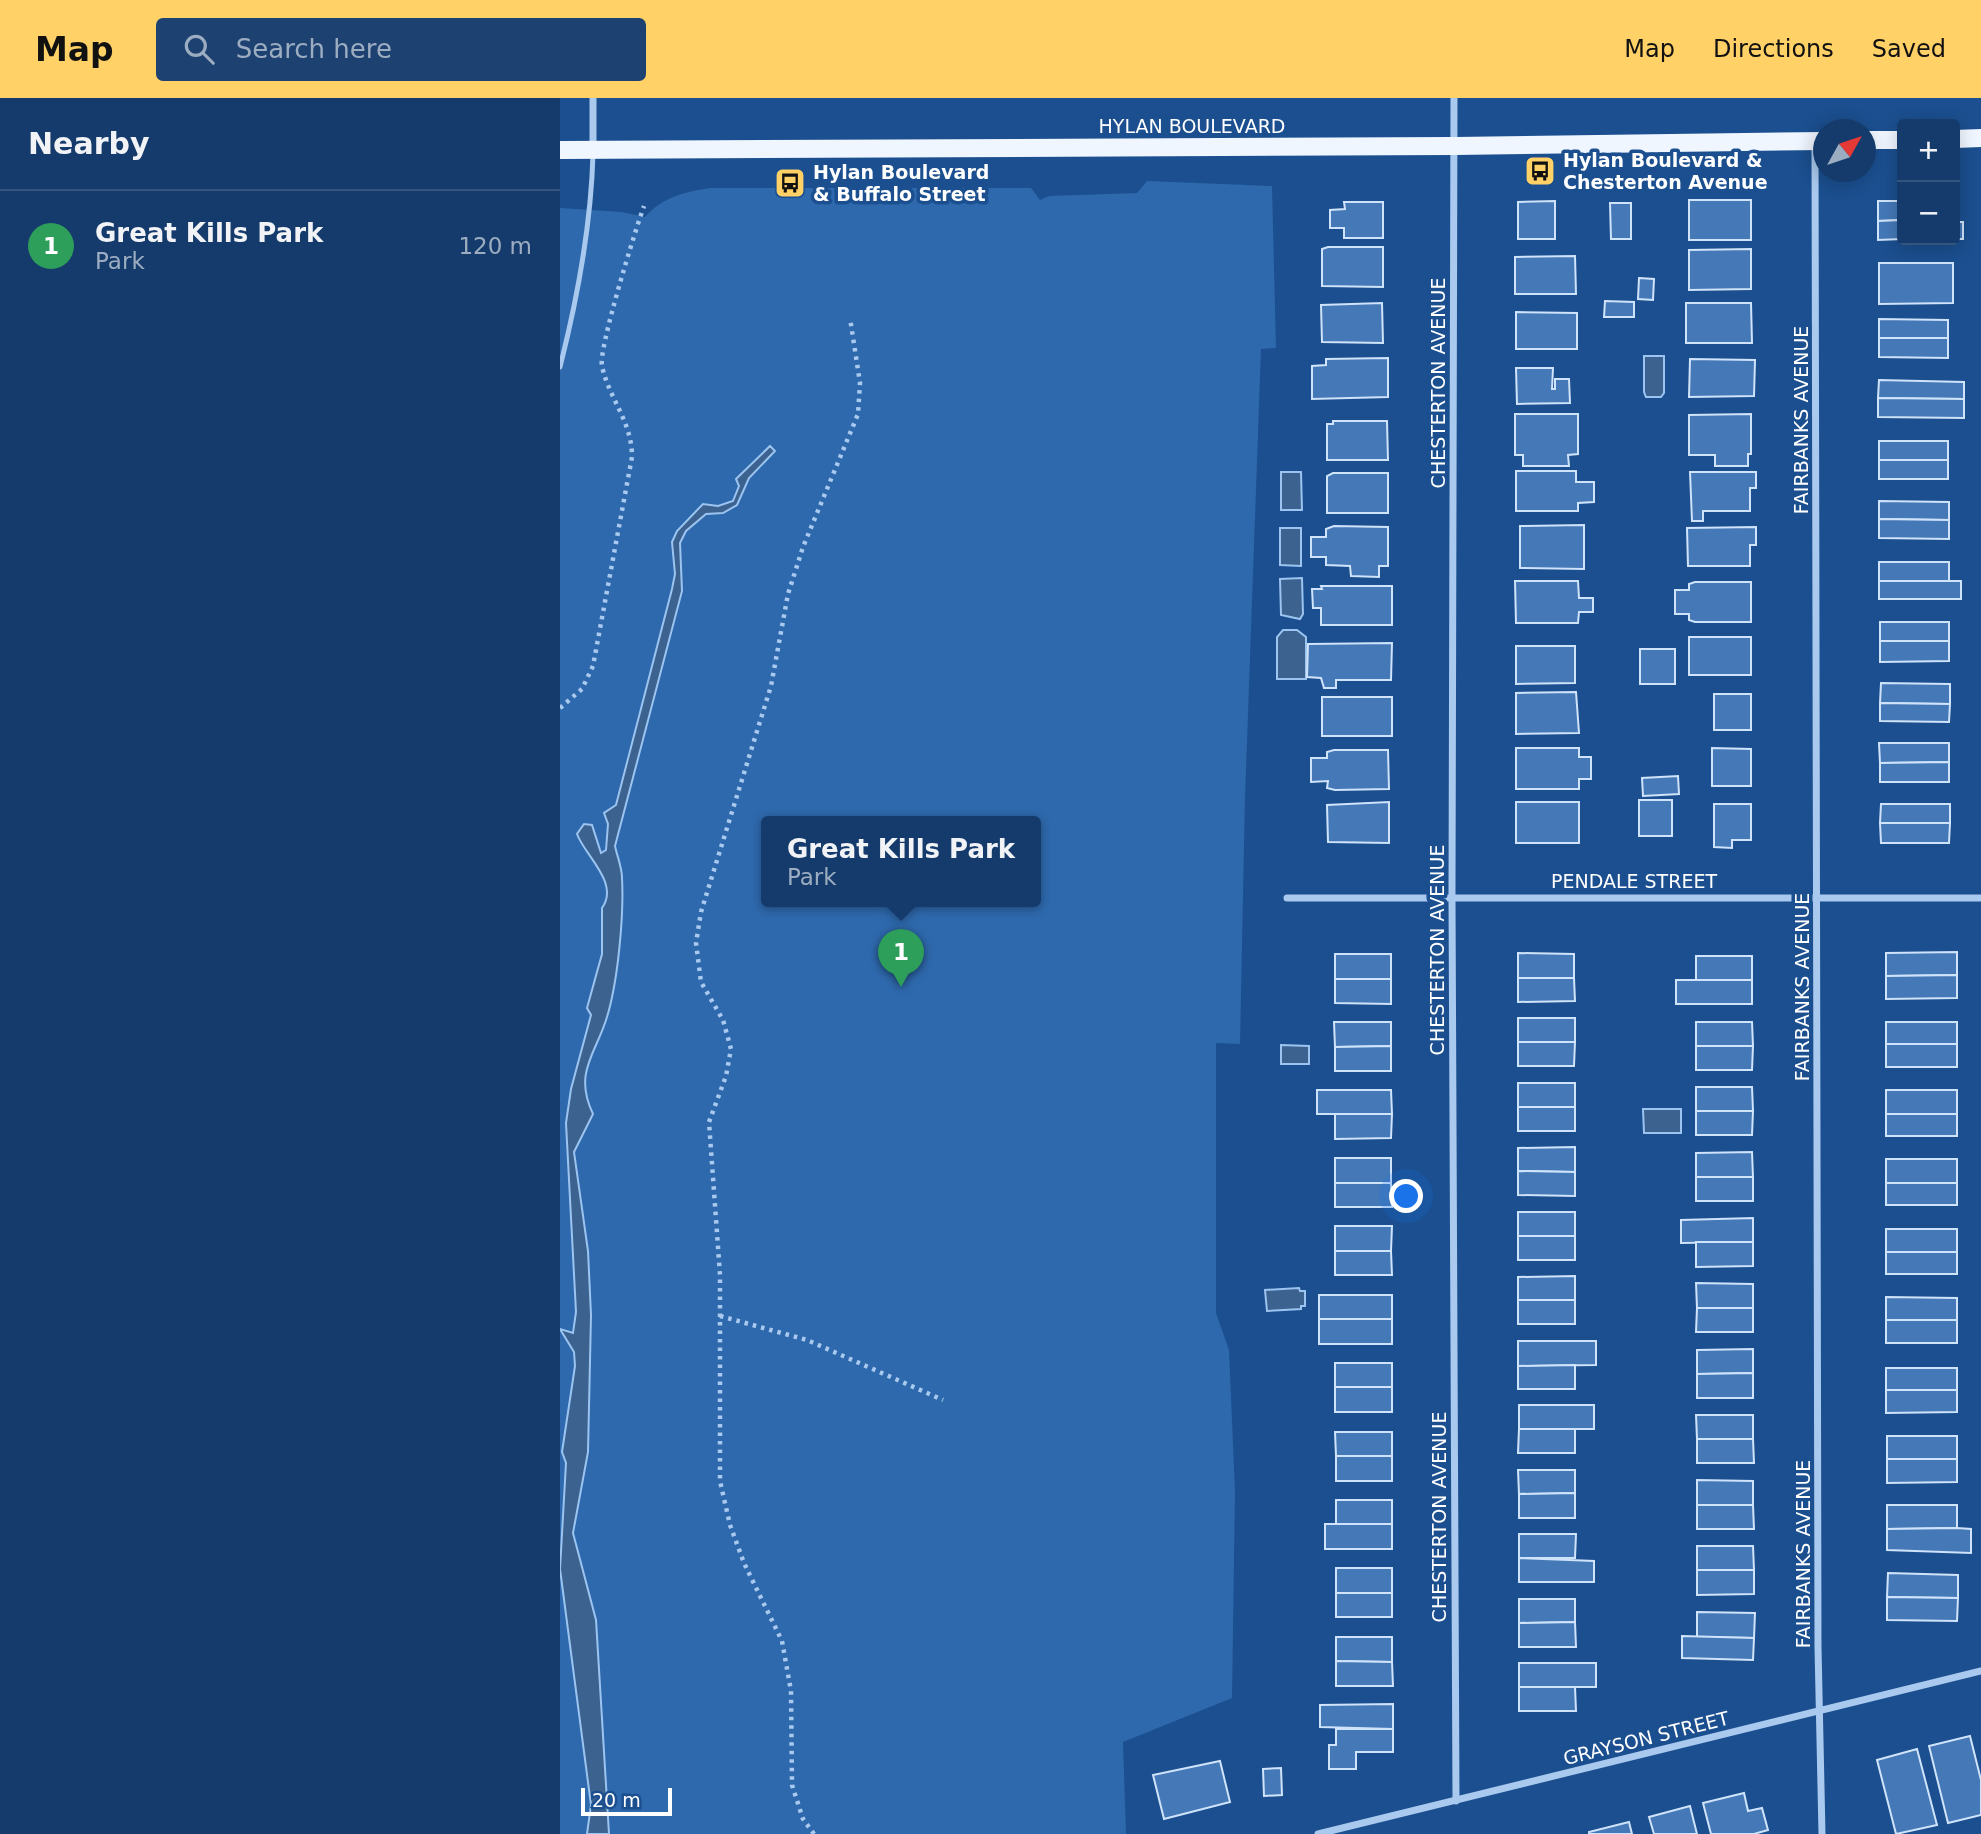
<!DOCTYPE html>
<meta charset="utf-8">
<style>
body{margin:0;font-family:"DejaVu Sans",sans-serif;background:#1d4271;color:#f1f3f6}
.controls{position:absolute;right:21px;top:21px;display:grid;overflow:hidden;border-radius:7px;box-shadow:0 4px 18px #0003}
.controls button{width:63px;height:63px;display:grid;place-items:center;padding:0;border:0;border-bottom:2px solid #33557e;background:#143b6b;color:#f1f3f6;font:35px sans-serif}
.compass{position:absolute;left:1253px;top:21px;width:63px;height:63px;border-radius:50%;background:#143b6b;box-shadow:0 4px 18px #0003;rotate:50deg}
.scale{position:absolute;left:21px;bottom:18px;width:91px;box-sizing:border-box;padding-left:7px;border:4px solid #fff;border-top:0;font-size:19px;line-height:24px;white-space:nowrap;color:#fff;-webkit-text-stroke:5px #1b4f8f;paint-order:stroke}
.you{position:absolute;left:847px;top:1099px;width:24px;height:24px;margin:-18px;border:5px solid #fff;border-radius:50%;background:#1a73e8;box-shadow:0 0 0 10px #1a73e833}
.badge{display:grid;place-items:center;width:46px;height:46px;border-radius:50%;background:#ffd166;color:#fff;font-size:23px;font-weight:700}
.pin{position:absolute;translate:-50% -58px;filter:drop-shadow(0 2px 4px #0008)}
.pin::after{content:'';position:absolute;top:37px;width:24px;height:21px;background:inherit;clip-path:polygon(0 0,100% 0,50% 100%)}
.popup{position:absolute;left:201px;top:718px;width:280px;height:91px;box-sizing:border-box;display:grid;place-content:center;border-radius:7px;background:#143b6b;filter:drop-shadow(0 2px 5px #0005);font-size:23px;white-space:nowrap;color:#9dadc1}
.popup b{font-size:26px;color:#f1f3f6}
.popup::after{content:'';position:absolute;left:50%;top:100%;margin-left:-14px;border:14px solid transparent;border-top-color:#143b6b}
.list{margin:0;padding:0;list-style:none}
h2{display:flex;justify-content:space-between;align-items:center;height:91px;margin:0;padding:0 28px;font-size:30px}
h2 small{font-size:23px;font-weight:400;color:#9dadc1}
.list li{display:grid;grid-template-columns:46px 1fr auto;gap:21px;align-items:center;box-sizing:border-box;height:112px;padding:0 28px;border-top:2px solid #33557e}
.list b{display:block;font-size:26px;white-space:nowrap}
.list p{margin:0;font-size:23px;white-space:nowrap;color:#9dadc1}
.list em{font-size:23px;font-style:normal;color:#9dadc1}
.icon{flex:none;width:38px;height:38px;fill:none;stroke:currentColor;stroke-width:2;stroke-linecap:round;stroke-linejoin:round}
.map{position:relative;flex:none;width:1421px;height:1736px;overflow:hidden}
header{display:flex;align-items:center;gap:42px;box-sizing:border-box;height:98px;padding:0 35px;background:#ffd166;color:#111}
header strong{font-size:33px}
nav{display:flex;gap:38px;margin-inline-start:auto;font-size:24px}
.search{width:490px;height:63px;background:#1d4271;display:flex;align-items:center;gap:18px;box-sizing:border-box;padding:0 24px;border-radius:7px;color:#9dadc1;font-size:26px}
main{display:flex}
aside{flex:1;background:#143b6b}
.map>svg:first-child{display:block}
.green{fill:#2e69ad;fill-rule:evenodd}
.water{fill:#3c6290;stroke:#9cc4f0;stroke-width:2}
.building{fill:#4478b7;stroke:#cfe3fa;stroke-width:2}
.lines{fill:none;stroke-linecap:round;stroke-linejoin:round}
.path{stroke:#a9c9ee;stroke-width:4.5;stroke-dasharray:3.5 5;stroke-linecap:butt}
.lane{stroke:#a9c9ee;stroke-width:5}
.street{stroke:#a9c9ee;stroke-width:7}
.primary{stroke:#f0f6ff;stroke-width:18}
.labels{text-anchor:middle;stroke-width:7;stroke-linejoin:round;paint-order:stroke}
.street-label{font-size:19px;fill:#fff;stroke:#1b4f8f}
.poi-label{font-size:19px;font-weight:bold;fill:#fff;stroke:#1b4f8f;text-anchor:start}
</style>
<header>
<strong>Map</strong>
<div class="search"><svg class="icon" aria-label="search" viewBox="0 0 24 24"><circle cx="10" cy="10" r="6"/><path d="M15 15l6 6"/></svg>Search here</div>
<nav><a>Map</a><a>Directions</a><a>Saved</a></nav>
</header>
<main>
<aside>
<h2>Nearby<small></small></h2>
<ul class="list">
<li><span class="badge" style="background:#2e9e5b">1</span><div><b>Great Kills Park</b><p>Park</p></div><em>120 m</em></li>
</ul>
</aside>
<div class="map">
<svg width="1421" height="1736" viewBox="0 0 1421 1736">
<rect width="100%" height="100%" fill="#1b4f8f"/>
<path class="green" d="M587,83L712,88L716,250L701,251L685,700L680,946L656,945V1215L669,1252L675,1394L672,1600L563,1644L566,1736H0V110L62,114L85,119C102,99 127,93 152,90H471L480,102L489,98L577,95ZM206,723H476V803H206Z"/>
<g class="water">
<path d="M1084,258H1104V295L1101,299H1086L1084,294Z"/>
<path d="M210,348L215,353L189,380L177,407L163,415L146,416L126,433L120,445L122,493L55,748C57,758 62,769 62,780C64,817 58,883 47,919C36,956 13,974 33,1016L14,1054L28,1153L31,1217L28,1354L13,1435L36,1522L49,1736H27L31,1707L0,1471L6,1365L2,1354L15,1268L14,1254L0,1231L13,1235L16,1214L6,1025L11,991L31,917L27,910L42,856V810C60,785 25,758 17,736L24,726L32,727L41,755L46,752L48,726L44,715L56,707L112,491L115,476L112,444L117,433L143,406L158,408L173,403L179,388L176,381Z"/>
<path d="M721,374H741L742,412H721Z"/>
<path d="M720,430H741V468L720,467Z"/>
<path d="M742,480L743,516L740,521L721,517L720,481Z"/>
<path d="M723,532H737L746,539V581H717V539Z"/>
<path d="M721,947L749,948V966H721Z"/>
<path d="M1083,1011H1121V1035H1084Z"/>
<path d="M739,1190L740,1193H745V1208H741V1211L707,1213L705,1192Z"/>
</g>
<g class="building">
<rect x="1129" y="102" width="62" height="40"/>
<path d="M995,103V141H958V104Z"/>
<path d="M1318,103H1342V122L1318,123Z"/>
<path d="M784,104H823V140H784V130H770V112L785,111Z"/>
<path d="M1050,105H1071V141H1051Z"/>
<path d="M1342,122V141L1318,142V123Z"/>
<rect x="1395" y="124" width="8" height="17"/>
<path d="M768,149H823V189L762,188V151Z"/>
<path d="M1191,151V191L1129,192V152Z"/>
<path d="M1015,158L1016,196H955V159Z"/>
<path d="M1319,165H1393V205L1319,206Z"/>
<path d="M1079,180L1094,181L1093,202L1078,201Z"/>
<path d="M1045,203L1074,204V219H1044Z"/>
<path d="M822,205L823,245L762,244L761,207Z"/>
<path d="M1126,205H1191L1192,245H1126Z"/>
<path d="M956,214L1017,215V251H956Z"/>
<path d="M1319,221L1388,222V240H1319Z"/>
<path d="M1319,240H1388V260L1319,259Z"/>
<path d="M828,260V299L752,301V268L766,267V261Z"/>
<path d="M1130,261L1195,262L1194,298L1129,299Z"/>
<path d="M956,270H993L992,291H995V281H1009L1010,305L957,306Z"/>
<path d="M1319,282L1404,284V301L1318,300Z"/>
<path d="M1318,300L1404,301V320L1318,319Z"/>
<path d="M955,316H1018V356L1008,357L1009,368H963V357H955Z"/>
<path d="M1191,316V356H1188V368H1155V357H1129V317Z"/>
<path d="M773,323H827L828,362H767V326H773Z"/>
<rect x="1319" y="343" width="69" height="19"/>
<rect x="1319" y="362" width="69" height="19"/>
<path d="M956,373H1016V384H1034V404L1018,405V413H956Z"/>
<path d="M1130,374H1196V390H1190V413H1143V423H1132Z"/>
<path d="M773,375H828V415H767V378Z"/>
<path d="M1319,403L1389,404V422L1319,421Z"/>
<path d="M1319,421L1389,422V441L1319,440Z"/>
<path d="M1024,427V471L960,470V428Z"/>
<path d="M774,428L828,429V468H819V479L791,478L790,468L766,467V459H751V439H766V431Z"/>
<path d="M1196,429V447H1190V468H1128L1127,430Z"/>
<rect x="1319" y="464" width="70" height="19"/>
<path d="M955,483H1018L1019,500H1033V514H1019L1018,525H956Z"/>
<rect x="1319" y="483" width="82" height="18"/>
<path d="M1135,484H1191V524H1135L1129,522V516H1115V492H1129V486Z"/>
<path d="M761,488H832V527H761V510H753L752,491H762Z"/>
<rect x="1320" y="524" width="69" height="19"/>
<rect x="1129" y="539" width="62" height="38"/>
<path d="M1320,543H1389V563L1320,564Z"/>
<path d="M832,545L831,582H776V590H764L761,580L747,579L748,546Z"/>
<path d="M956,548H1015V585L956,586Z"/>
<rect x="1080" y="551" width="35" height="35"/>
<path d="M1321,585L1390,586V606L1320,605Z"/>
<path d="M1016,594L1019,635L956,636V595Z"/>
<rect x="1154" y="596" width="37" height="36"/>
<rect x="762" y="599" width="70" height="39"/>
<path d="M1320,605L1390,606L1389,624L1320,623Z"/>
<path d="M1319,645H1389V664L1320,665Z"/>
<path d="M956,650H1019V659H1031V681H1019V691H956Z"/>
<path d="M1152,650L1191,651V688H1152Z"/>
<path d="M774,652H828L829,691L775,692L767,690L768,683L751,684V660H767V654Z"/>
<path d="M1389,664V684H1320V665Z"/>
<path d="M1118,678L1119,696L1083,698L1082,680Z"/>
<rect x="1079" y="702" width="33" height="36"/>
<path d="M829,704V745L768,744L767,707Z"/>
<rect x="956" y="704" width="63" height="41"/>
<path d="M1154,706H1191V742H1172V750L1154,749Z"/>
<path d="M1321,706H1390V725H1320Z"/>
<path d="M1320,725H1390L1389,745H1321Z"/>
<path d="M1397,854V877L1326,878V855Z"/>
<path d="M958,855L1014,856V880H958Z"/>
<rect x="775" y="856" width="56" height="25"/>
<rect x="1136" y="858" width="56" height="24"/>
<path d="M1397,877V900L1326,901V878Z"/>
<path d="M958,880H1014L1015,903L958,904Z"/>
<path d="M775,881H831V906L775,905Z"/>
<rect x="1116" y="882" width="76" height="24"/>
<rect x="958" y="920" width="57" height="24"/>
<path d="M774,924H831V948L775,949Z"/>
<path d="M1136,924H1192L1193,948H1136Z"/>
<rect x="1326" y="924" width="71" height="22"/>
<path d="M958,944H1015L1014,968H958Z"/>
<rect x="1326" y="946" width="71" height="23"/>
<path d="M831,948V973H775V949Z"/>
<path d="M1136,948H1193L1192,972H1136Z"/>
<rect x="958" y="985" width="57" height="24"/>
<path d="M1136,989H1192L1193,1013H1136Z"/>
<path d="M757,992H831L832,1016H757Z"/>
<rect x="1326" y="992" width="71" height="24"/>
<rect x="958" y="1009" width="57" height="24"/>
<path d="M1136,1013H1193L1192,1037H1136Z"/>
<path d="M775,1016H832L831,1040L775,1041Z"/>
<rect x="1326" y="1016" width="71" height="22"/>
<path d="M1015,1049V1074L958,1073V1050Z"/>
<path d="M1192,1054L1193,1079H1136V1055Z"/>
<rect x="775" y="1060" width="56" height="25"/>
<rect x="1326" y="1061" width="71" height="24"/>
<path d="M958,1073L1015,1074V1098L958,1097Z"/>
<rect x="1136" y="1079" width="57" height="24"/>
<path d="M775,1085H831L832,1109H775Z"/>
<rect x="1326" y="1085" width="71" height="22"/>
<rect x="958" y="1114" width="57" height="24"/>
<path d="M1193,1120V1144L1121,1145V1122Z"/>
<path d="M775,1128H832L831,1153H775Z"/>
<rect x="1326" y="1131" width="71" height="23"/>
<rect x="958" y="1138" width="57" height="24"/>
<path d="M1136,1144H1193V1168L1136,1169Z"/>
<path d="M775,1153H831L832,1177H775Z"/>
<rect x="1326" y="1154" width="71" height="22"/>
<path d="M1015,1178V1202H958V1179Z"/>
<path d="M1136,1185L1193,1186V1210H1137Z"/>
<rect x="759" y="1197" width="73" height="24"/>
<path d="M1326,1199L1397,1200V1222H1326Z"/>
<rect x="958" y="1202" width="57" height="24"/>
<path d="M1137,1210H1193V1234H1136Z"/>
<rect x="759" y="1221" width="73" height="25"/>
<rect x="1326" y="1222" width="71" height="23"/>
<path d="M958,1243H1036V1267L958,1268Z"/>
<path d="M1193,1251V1275L1137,1276V1252Z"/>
<rect x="775" y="1265" width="57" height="24"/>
<path d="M1015,1267V1291H958V1268Z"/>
<rect x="1326" y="1270" width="71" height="22"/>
<path d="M1193,1275V1300H1137V1276Z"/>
<rect x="775" y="1289" width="57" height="25"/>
<path d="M1326,1292H1397V1314L1326,1315Z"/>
<rect x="959" y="1307" width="75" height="24"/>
<path d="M1136,1317H1193V1341H1137Z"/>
<path d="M959,1331H1015V1355H958Z"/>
<path d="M775,1334H832V1358H776Z"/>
<rect x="1327" y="1338" width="70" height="23"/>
<path d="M1137,1341H1193L1194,1365H1137Z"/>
<rect x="776" y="1358" width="56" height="25"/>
<path d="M1327,1361H1397V1384L1327,1385Z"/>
<path d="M958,1372H1015V1395L959,1396Z"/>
<path d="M1137,1382L1193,1383V1407H1137Z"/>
<path d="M1015,1395V1420H959V1396Z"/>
<rect x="776" y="1402" width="56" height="24"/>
<path d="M1137,1407H1193L1194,1431H1137Z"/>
<path d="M1327,1407H1397V1430L1327,1431Z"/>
<rect x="765" y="1426" width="67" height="25"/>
<path d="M1397,1430L1411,1431V1455L1327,1452V1431Z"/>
<path d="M959,1436H1016L1015,1460H959Z"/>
<path d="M1137,1448H1193L1194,1472H1137Z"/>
<path d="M959,1460L1034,1463V1484H959Z"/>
<rect x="776" y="1470" width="56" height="25"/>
<path d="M1137,1472H1194V1496L1137,1497Z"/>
<path d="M1328,1475L1398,1477V1500L1327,1499Z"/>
<rect x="776" y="1495" width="56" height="24"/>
<path d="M1327,1499L1398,1500L1397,1523L1327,1522Z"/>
<path d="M959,1501H1015V1524L959,1525Z"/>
<path d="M1137,1514L1195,1515L1194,1540L1137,1539Z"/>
<path d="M1015,1524L1016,1549H959V1525Z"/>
<path d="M1122,1538L1194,1540L1193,1562L1122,1560Z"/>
<path d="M776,1539H832V1564L776,1563Z"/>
<path d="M776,1563L832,1564L833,1588H776Z"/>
<rect x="959" y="1565" width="77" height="24"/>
<path d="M959,1589H1015L1016,1613H959Z"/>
<path d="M833,1606V1631L760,1629V1607Z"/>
<path d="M776,1631H833V1654H796V1671H769V1647H776Z"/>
<path d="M1410,1638L1421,1682V1717L1388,1725L1369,1648Z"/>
<path d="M1357,1651L1377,1727L1336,1736L1317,1662Z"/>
<path d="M660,1663L670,1704L604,1721L593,1677Z"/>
<path d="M721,1670L722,1697L704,1698L703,1671Z"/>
<path d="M1184,1695L1188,1713L1202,1710L1208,1732L1194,1736H1151L1143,1705Z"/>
<path d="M1130,1708L1137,1736H1094L1089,1719Z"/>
<path d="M1069,1724L1072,1736H1029V1734Z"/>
</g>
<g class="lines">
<g class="path">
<path d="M0,610L22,591L33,568L72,359C72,323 49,301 42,268C38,252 76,130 84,108"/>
<path d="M160,1218L247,1242L383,1302"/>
<path d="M254,1736L243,1721L232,1687L231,1593L222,1543L184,1465L170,1427L160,1383V1177L149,1024L166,978L171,951L163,922L141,884L136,845L141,814L211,588L228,496L243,449L298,316L300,285L290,220"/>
</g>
<path class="lane" d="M0,269C18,198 31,129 33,56"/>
<g class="street">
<path d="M33,0V52"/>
<path d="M894,0L892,798L896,1703"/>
<path d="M1255,44L1258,1549L1262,1736"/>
<path d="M727,800H1421"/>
<path d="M758,1736L1421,1573"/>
</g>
<g class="primary">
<path d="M1395,41L1421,40"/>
<path d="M1306,42H1342"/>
<path d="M0,52L895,48L1264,43"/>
</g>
</g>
<defs>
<g id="bus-square" transform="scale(1.575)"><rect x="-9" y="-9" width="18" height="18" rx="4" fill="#ffd166" stroke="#1b4f8f"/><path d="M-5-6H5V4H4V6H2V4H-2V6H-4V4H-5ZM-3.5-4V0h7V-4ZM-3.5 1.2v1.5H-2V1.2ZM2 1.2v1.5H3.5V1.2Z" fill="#111"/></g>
</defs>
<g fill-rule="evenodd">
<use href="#bus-square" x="980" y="73"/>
<use href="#bus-square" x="230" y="85"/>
</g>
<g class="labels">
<g class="street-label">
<text x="632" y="35">HYLAN BOULEVARD</text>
<text transform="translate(878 285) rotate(-90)" y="7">CHESTERTON AVENUE</text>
<text transform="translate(1241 322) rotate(-90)" y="7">FAIRBANKS AVENUE</text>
<text x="1074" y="790">PENDALE STREET</text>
<text transform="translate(877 852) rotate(-90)" y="7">CHESTERTON AVENUE</text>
<text transform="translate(1242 889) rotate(-90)" y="7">FAIRBANKS AVENUE</text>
<text transform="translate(879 1419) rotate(-90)" y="7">CHESTERTON AVENUE</text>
<text transform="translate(1243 1456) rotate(-90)" y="7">FAIRBANKS AVENUE</text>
<text transform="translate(1086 1640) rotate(-14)" y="7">GRAYSON STREET</text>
</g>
<g class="poi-label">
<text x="1003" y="69">Hylan Boulevard &amp;<tspan x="1003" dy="22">Chesterton Avenue</tspan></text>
<text x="253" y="81">Hylan Boulevard<tspan x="253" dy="22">&amp; Buffalo Street</tspan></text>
</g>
</g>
</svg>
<div class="controls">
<button>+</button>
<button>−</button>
</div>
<svg class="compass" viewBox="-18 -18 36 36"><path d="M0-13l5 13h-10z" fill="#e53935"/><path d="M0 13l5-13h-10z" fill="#9dadc1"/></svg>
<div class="scale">20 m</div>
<div class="you"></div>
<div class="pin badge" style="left:341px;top:889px;background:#2e9e5b">1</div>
<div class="popup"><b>Great Kills Park</b>Park</div>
</div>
</main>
